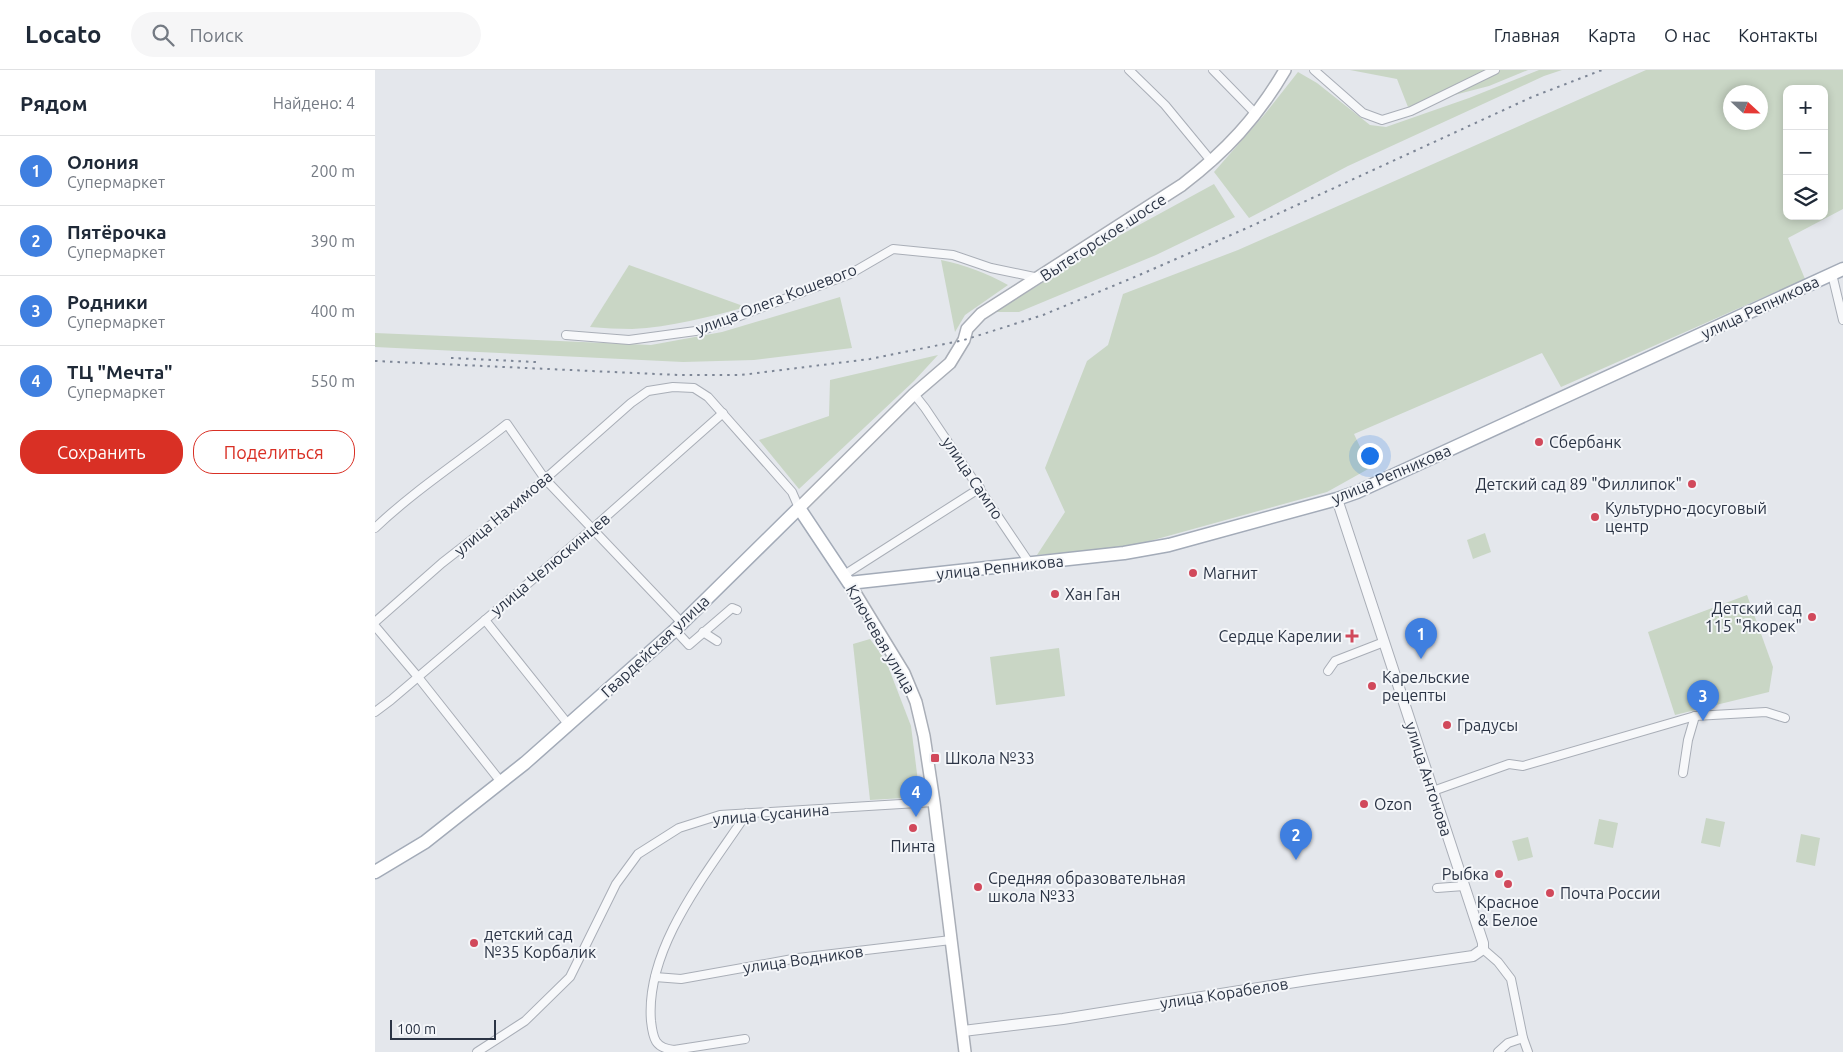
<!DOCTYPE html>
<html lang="ru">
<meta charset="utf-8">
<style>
body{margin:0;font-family:Ubuntu,sans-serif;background:#f6f6f7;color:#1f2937}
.controls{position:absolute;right:15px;top:15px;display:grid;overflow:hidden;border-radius:10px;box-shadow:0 2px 8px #0003}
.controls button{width:45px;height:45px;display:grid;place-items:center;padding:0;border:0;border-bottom:1px solid #e0e1e3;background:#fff;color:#1f2937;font:25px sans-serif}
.compass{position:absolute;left:1348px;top:15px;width:45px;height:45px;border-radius:50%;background:#fff;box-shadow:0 2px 8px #0003;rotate:112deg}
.scale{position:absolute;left:15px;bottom:12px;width:106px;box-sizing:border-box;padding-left:5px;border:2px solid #2b3445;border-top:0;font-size:14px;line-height:18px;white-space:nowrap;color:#2b3445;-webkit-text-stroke:4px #f4f6f9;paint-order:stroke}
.you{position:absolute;left:994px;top:385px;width:18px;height:18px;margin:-12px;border:4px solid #fff;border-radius:50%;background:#1a73e8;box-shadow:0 0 0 8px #1a73e833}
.badge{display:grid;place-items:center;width:32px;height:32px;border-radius:50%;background:#d93025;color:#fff;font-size:16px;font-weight:700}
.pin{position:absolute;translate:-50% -41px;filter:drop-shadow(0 1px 2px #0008)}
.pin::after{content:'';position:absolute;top:26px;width:18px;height:15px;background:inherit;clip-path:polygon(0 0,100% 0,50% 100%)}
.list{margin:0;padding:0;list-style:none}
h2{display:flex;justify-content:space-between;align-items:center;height:65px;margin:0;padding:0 20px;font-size:21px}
h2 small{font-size:16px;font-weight:400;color:#747a83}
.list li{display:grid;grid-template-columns:32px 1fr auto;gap:15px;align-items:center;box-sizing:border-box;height:70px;padding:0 20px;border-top:1px solid #e0e1e3}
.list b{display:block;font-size:19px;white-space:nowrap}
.list p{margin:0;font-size:16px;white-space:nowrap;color:#747a83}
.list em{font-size:16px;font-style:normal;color:#747a83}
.actions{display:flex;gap:10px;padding:15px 20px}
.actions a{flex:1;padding:11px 0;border:1px solid #d93025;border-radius:20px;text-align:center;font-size:18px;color:#d93025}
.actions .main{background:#d93025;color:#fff}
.icon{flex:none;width:28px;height:28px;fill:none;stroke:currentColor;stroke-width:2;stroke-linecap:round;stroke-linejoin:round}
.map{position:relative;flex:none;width:1468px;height:982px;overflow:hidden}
header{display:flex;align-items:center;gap:30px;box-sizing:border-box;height:70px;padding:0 25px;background:#fff;border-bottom:1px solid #e0e1e3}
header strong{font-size:24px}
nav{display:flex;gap:28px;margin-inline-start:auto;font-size:18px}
.search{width:350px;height:45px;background:#f6f6f7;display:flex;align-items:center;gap:12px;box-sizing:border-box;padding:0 18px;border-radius:28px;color:#747a83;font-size:19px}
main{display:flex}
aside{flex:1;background:#fff}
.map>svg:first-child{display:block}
.green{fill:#c9d6c5;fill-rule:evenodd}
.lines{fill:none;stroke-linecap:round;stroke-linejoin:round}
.minor-casing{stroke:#a9aeb7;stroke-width:10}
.tertiary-casing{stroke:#a9aeb7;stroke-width:12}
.secondary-casing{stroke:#a9aeb7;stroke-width:14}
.primary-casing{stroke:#a3abb8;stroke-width:15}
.minor{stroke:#f7f8fa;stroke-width:8}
.tertiary{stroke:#f7f8fa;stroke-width:10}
.secondary{stroke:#fff;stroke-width:11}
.primary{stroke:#fff;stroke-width:12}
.rail{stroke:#7d8696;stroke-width:2;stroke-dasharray:2.5 5;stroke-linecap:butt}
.poi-dot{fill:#d1495b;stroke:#f4f6f9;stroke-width:2}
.labels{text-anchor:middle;stroke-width:4;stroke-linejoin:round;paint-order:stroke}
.street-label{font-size:16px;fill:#2b3445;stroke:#f4f6f9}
.poi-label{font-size:16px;fill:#2b3445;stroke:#f4f6f9;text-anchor:start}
</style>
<header>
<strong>Locato</strong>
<div class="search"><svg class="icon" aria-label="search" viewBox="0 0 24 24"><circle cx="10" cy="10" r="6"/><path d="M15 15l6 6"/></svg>Поиск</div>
<nav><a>Главная</a><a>Карта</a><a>О нас</a><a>Контакты</a></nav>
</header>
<main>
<aside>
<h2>Рядом<small>Найдено: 4</small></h2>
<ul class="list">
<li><span class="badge" style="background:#3f7fe0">1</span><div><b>Олония</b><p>Супермаркет</p></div><em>200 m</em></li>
<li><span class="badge" style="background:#3f7fe0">2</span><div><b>Пятёрочка</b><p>Супермаркет</p></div><em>390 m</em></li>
<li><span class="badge" style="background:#3f7fe0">3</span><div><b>Родники</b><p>Супермаркет</p></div><em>400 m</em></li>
<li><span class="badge" style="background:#3f7fe0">4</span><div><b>ТЦ &quot;Мечта&quot;</b><p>Супермаркет</p></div><em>550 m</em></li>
</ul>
<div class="actions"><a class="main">Сохранить</a><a>Поделиться</a></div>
</aside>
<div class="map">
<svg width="1468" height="982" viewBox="0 0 1468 982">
<rect width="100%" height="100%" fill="#e4e7ec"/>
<g class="green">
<path d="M975,0H1153L1114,16L1033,37L1022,9Z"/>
<path d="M1164,0H1187L1169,6L973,96L874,148L839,102L889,45L923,2L942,13L995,55L1011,57L1094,28Z"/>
<path d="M1271,0H1468V139L1413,168L1430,209L1186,317L1167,283L979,364L995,398L952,422L753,477L662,485L690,442L670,398L712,291L733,275L748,224L863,180ZM1412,19H1449V146H1412ZM1356,22H1386V52H1356Z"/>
<path d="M839,114L860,147L781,185L644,242H620L740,168Z"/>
<path d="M566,190C590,195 612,203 633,215L590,245L580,262Z"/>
<path d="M254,195L371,237C334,247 296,257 257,259C243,259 229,258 215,257Z"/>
<path d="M465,227L477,278L379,290L308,292L0,277V263L276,275L347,262Z"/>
<path d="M563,285L539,311L424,419L384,370L454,346L455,310Z"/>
<path d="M1110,463L1116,482L1098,489L1092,470Z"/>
<path d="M1372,525L1398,597L1394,622L1300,645L1273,562Z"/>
<path d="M495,569L511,591L536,656L545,727L495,730L478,574Z"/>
<path d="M684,578L690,626L621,635L615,587Z"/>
<path d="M1331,748L1350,752L1345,777L1326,773Z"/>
<path d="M1224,749L1243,753L1238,778L1219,774Z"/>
<path d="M1426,764L1445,768L1440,796L1421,792Z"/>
<path d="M1153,767L1158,787L1143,791L1137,771Z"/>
</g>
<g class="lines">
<g class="minor-casing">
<g id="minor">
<path d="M754,0L790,35L837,92"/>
<path d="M838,0L880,43"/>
<path d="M939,0L988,43L1007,50L1036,41L1120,0"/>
<path d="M1457,204L1468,250"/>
<path d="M191,265L254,270L328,260L475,204L518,179L578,185L616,198L664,208"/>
<path d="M539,324L550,338L655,494"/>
<path d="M0,458C41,419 88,389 132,354L170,409L307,553"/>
<path d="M469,505L605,418"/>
<path d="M110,550L193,654"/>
<path d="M0,552L67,493L135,440L256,333L273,321L298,317L319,318L333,327L417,422L424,438"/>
<path d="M0,556L43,607L126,712"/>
<path d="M300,560L314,575L357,538L362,540"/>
<path d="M328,562L342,571"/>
<path d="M953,601L960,591L1009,572"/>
<path d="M0,642L16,630L217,459L348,343"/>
<path d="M1308,703L1313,670L1320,646"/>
<path d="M1058,721L1134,694L1148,696L1320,646L1391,642L1410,648"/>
<path d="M1062,818L1089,816"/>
<path d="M1108,879L1123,892L1136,909L1148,968L1153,982"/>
<path d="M280,907L306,909L423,888L576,870"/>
<path d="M370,969L299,980C280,978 278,969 276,951C270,877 333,802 372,743"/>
<path d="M102,982L150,951L195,907L241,814L263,784L304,758L345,745L559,732"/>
<path d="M1123,982L1133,973L1148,968"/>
</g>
</g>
<g class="tertiary-casing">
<path id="tertiary" d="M588,961L688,949L933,910L1098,886L1108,879V873L962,429"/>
</g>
<g class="secondary-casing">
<g id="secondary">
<path d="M424,438L539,324L575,293L589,270L592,259L606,244L807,115C851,81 882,48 910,0"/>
<path d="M474,513L529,603L541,632L549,666L559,732L590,982"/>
</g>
</g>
<g class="primary-casing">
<path id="primary" d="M0,802L50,772L150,693L300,560L424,438L474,513L749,483L794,475L962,429L982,422L1468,199"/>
</g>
<use href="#minor" class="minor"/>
<use href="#tertiary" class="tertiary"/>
<use href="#secondary" class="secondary"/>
<use href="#primary" class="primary"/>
<g class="rail">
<path d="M76,288L161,292"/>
<path d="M0,291L303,305H366L495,289L589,270L668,245L762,206L872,158L1157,27L1227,0"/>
</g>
</g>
<g class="poi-dot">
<circle cx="1164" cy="372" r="5"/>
<circle cx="1317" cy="414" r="5"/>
<circle cx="1220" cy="447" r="5"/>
<circle cx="818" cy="503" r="5"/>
<circle cx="680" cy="524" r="5"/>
<circle cx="1437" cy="547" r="5"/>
<path d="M974.5 558.5h5v5h5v5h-5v5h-5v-5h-5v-5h5z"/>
<circle cx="997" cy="616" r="5"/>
<circle cx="1072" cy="655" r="5"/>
<rect x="555" y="683" width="10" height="10" rx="2.5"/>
<circle cx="989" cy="734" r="5"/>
<circle cx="538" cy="758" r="5"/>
<circle cx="1124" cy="804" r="5"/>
<circle cx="1133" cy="814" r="5"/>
<circle cx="603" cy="817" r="5"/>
<circle cx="1175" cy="823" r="5"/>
<circle cx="99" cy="873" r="5"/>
</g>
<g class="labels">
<g class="street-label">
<text transform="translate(728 167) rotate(-33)" y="6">Вытегорское шоссе</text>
<text transform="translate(401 229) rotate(-21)" y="6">улица Олега Кошевого</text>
<text transform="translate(1385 237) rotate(-25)" y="6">улица Репникова</text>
<text transform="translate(1016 404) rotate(-23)" y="6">улица Репникова</text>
<text transform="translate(598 408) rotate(56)" y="6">улица Сампо</text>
<text transform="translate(128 443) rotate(-40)" y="6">улица Нахимова</text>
<text transform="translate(175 494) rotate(-40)" y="6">улица Челюскинцев</text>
<text transform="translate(625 497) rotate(-6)" y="6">улица Репникова</text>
<text transform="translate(506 569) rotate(60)" y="6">Ключевая улица</text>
<text transform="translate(280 576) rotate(-43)" y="6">Гвардейская улица</text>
<text transform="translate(1054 709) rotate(72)" y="6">улица Антонова</text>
<text transform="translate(396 744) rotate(-5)" y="6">улица Сусанина</text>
<text transform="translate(428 889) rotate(-8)" y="6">улица Водников</text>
<text transform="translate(849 923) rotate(-9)" y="6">улица Корабелов</text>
</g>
<g class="poi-label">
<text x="1174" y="378">Сбербанк</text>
<text x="1307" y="420" text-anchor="end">Детский сад 89 "Филлипок"</text>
<text x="1230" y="444">Культурно-досуговый<tspan x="1230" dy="18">центр</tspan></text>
<text x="828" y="509">Магнит</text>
<text x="690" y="530">Хан Ган</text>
<text x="1427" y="544" text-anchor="end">Детский сад<tspan x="1427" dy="18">115 "Якорек"</tspan></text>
<text x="967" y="572" text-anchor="end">Сердце Карелии</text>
<text x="1007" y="613">Карельские<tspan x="1007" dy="18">рецепты</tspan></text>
<text x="1082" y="661">Градусы</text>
<text x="570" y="694">Школа №33</text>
<text x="999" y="740">Ozon</text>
<text x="538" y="782" text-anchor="middle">Пинта</text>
<text x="1114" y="810" text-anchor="end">Рыбка</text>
<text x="613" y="814">Средняя образовательная<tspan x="613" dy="18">школа №33</tspan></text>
<text x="1185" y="829">Почта России</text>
<text x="1133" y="838" text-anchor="middle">Красное<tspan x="1133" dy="18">&amp; Белое</tspan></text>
<text x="109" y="870">детский сад<tspan x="109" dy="18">№35 Корбалик</tspan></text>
</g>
</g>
</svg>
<div class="controls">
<button>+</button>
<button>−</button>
<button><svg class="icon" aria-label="layers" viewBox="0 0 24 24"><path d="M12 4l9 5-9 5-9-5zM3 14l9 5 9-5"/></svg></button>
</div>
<svg class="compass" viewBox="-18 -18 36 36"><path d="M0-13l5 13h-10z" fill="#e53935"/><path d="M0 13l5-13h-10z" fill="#747a83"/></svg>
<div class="scale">100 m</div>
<div class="you"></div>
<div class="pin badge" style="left:1046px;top:589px;background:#3f7fe0">1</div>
<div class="pin badge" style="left:921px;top:790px;background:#3f7fe0">2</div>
<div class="pin badge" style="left:1328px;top:651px;background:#3f7fe0">3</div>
<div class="pin badge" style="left:541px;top:747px;background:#3f7fe0">4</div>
</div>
</main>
